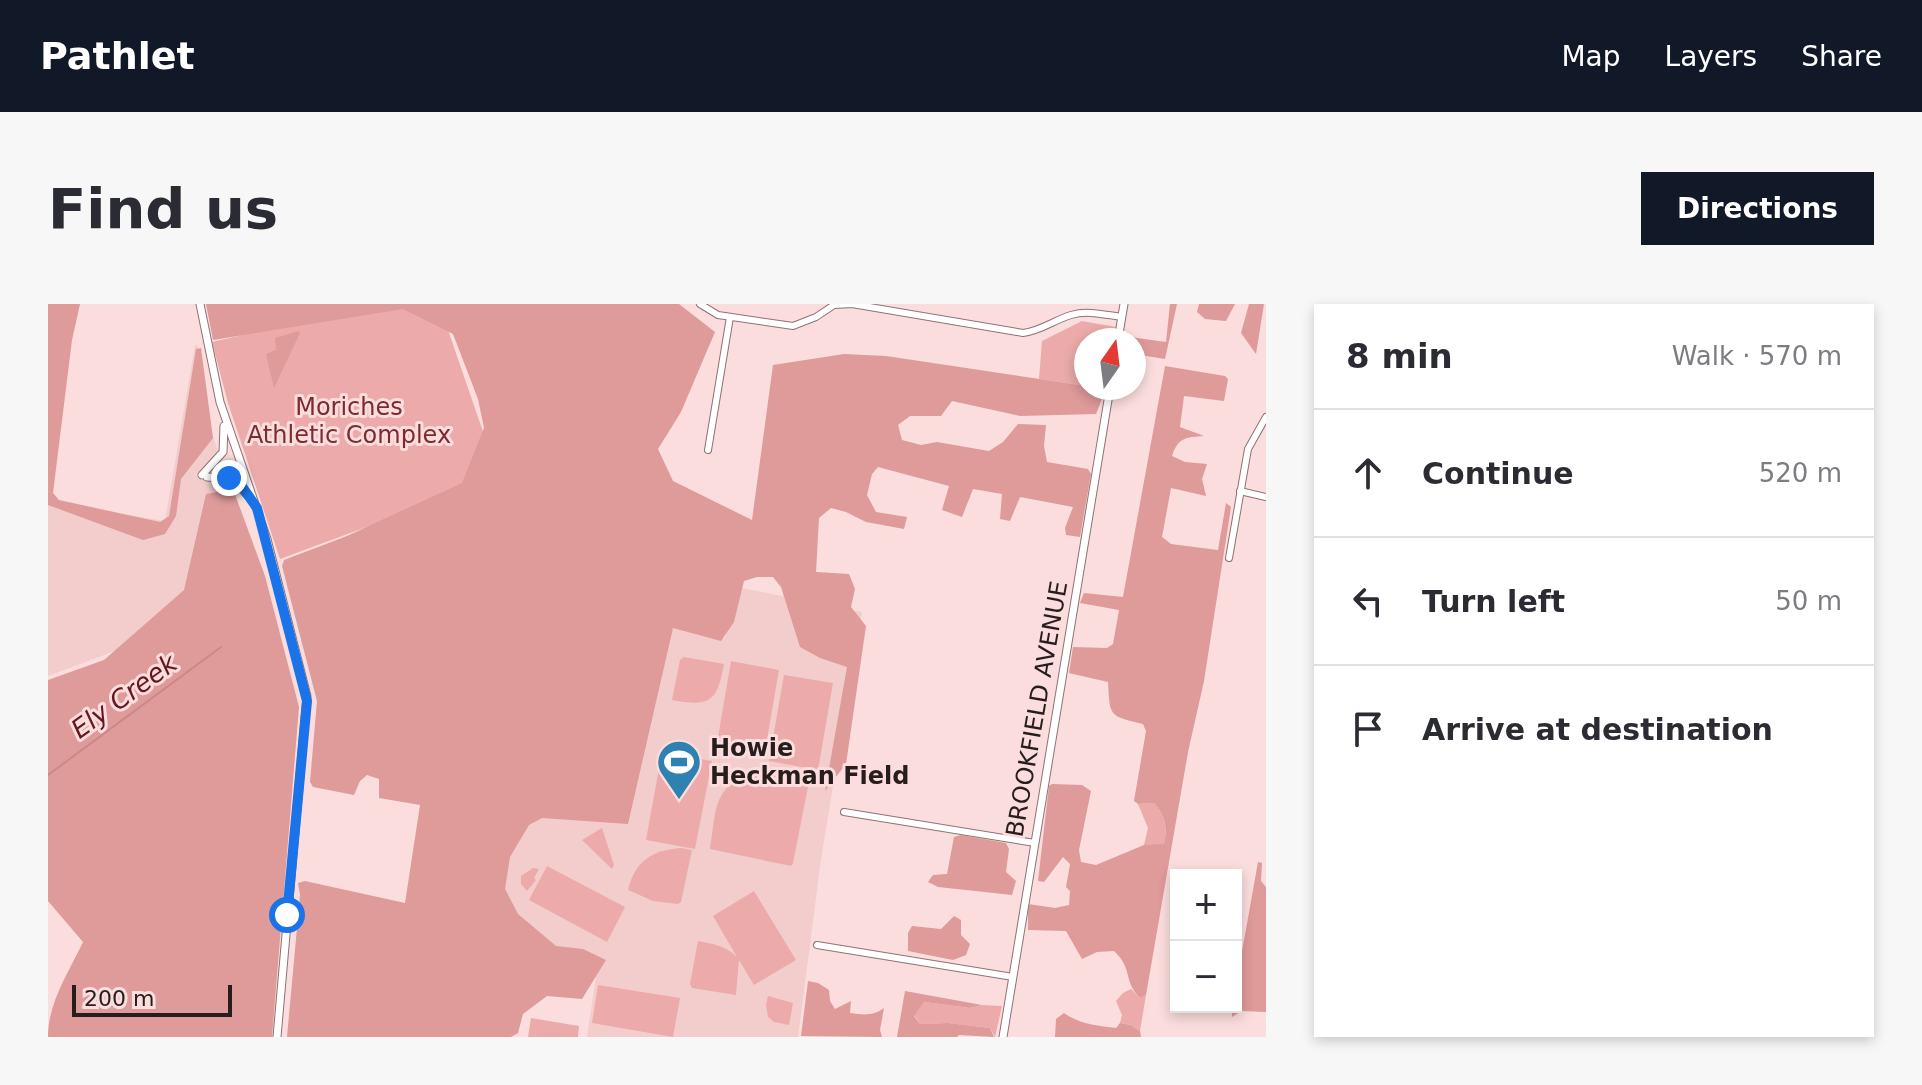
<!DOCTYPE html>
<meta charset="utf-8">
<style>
body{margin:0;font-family:"DejaVu Sans",sans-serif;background:#f7f7f7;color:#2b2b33}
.controls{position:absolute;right:24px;bottom:24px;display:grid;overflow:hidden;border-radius:0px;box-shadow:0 4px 12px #0003}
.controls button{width:72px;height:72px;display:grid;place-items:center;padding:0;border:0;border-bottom:2px solid #e1e1e2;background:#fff;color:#2b2b33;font:40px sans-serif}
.compass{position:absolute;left:1026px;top:24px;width:72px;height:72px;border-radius:50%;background:#fff;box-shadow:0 4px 12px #0003;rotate:14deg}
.scale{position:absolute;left:24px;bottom:20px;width:160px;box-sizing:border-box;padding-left:8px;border:4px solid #281d1d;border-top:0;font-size:22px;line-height:28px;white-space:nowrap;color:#281d1d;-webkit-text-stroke:6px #fadddc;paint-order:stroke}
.stop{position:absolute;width:24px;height:24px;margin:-18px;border:6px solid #1a73e8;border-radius:50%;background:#fff}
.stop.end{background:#1a73e8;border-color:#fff;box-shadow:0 2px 8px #0008}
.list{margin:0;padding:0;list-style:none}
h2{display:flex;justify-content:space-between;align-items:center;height:104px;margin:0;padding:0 32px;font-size:34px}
h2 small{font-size:26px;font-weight:400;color:#7c7c81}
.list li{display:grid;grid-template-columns:52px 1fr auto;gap:24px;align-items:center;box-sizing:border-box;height:128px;padding:0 32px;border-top:2px solid #e1e1e2}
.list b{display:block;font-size:30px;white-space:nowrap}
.list em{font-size:26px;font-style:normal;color:#7c7c81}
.icon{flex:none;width:44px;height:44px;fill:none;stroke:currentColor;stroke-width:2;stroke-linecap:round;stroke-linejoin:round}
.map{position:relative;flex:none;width:1218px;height:733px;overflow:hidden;border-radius:0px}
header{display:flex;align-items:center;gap:48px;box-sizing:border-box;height:112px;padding:0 40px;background:#111827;color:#fff}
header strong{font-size:38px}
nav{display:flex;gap:44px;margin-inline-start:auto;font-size:28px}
.intro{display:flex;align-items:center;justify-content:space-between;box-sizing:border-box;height:192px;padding:0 48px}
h1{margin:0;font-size:56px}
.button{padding:20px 36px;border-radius:0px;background:#111827;color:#fff;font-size:28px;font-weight:700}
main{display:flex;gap:48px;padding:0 48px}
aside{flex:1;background:#fff;border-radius:0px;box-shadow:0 4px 12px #0003}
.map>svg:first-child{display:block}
.built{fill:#f2cdcc}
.green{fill:#ecabaa}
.forest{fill:#df9a9a}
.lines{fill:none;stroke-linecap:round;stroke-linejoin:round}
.stream{stroke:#cb8888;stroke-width:2}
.minor-casing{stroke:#8d7373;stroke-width:8}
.major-casing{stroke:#8d7373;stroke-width:9}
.minor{stroke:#fff;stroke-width:6}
.major{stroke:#fff;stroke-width:7}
.route{stroke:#1a73e8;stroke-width:10}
.labels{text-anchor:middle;stroke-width:6;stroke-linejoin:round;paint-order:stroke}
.park-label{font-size:24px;fill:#7d2b31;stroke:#fadddc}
.street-label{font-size:24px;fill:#281d1d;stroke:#fadddc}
.poi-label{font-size:24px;font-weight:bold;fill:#281d1d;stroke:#fadddc;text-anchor:start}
.water-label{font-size:26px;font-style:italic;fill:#67161f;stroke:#fadddc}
</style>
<header>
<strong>Pathlet</strong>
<nav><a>Map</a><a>Layers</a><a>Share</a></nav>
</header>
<div class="intro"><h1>Find us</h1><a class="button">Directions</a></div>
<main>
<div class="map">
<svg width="1218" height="733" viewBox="0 0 1218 733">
<rect width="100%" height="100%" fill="#fadddc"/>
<g class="built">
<path d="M147,41L150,42L152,86L166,136L212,264L99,335L0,372V198L117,217Z"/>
<path d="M689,283L814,308L773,555L750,733H539L550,660L448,616L469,502L618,322L677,334Z"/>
</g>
<g class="green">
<path d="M333,0H391L451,174L232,255L180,99L164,38Z"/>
<path d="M1034,17L1068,23L1066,36H1038V82L991,75L994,37Z"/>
<path d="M636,353L676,360C669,398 662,403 624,396L632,356Z"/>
<path d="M683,357L731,366L716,453L668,445Z"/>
<path d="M736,371L785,379L770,466L721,457Z"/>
<path d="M614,448L664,457L647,545L598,536Z"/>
<path d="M708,467L728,468L761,478L745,559L743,562L662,545C669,505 663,483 708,467Z"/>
<path d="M1106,499C1117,512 1120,524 1116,541H1096L1100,524L1090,500Z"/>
<path d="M554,524L566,561L564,565L534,536Z"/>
<path d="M633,544L644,546L633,598L630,600L605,597L580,586C587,557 604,546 633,544Z"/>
<path d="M499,562L577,603L559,638L481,596Z"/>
<path d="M485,564L491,565L486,574L488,576L479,587L473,580V572Z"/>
<path d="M706,587L748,656L706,681L691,656L688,691L644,684L642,680L650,637C666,640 678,642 689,653L665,612Z"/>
<path d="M550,681L632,694L625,733L544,719Z"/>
<path d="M1083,685L1092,694L1098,691L1092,727L1083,721L1072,719L1074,711L1068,697L1075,689Z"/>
<path d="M720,692L745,699L741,721L726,718L720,713L718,701Z"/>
<path d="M876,698L922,704L934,701L954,702L947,733L942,724L900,719L872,720L866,711Z"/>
<path d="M483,714L531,722L530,733H480Z"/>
</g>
<g class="forest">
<path d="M0,0H32L24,36L5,189L11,196L112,218L121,212L148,45L153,44L165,134L133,175L128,212L117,230L95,236L0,201Z"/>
<path d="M158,0H631L667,28L633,108L610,145L625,177L704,216L725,61L796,50L838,52L1058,85L1048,110L972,112L904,97L893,112H862L850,121L854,136L873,141L889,138L941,147L955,138L970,120L998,121L996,142L999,158L1040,165L1043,170L1032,233L1018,231L1017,224L1025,203L972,193L962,217L952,215L954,190L925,185L914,213L894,206L901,182L830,163L824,170L819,191L828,208L859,213L856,225L818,218L798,208L783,204L771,214L768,268L801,270L807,285L803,303L818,322L798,460L777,487L799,363L772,354L752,343L733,283L725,273H709L696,277L686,318L673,337L625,324L580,520L494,514L481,521L462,553L457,585L470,610L508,642L535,645L558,656L534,695L499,692L475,710L470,729L463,733H239L252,591L250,579L257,577L357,599L372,501L331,494V475L319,471L312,477L306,491L265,483L262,478L269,397L234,262L236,256L299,232L414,179L436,124L430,95L405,30L355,5L165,36Z"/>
<path d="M1122,0H1129L1117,55L1086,50V36H1077L1082,33L1118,38Z"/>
<path d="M1151,0H1187L1178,17L1157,15L1149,8Z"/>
<path d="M1201,0H1216L1208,50L1193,29Z"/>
<path d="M251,27L252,29L226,84L218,50L228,46L227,34Z"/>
<path d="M1117,62L1177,72L1180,75L1176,97L1136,92L1132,123L1156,132C1137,133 1130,134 1124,152L1137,158L1159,160L1154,175L1158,192L1123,184L1114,233L1123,240L1170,246L1178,199L1183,203L1156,377L1140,448L1098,691L1092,694C1075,677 1085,664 1066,647L1049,648L1034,655L1018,627L980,626V600L1007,604L1021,601L1022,587L1018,583L1022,560L1015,553L996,578L990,577L1001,482L1004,480L1034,481L1043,487L1031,546L1033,558L1048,561L1096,541L1116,540C1120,523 1117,512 1106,499L1090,500L1086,497L1098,427L1095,420C1060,412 1062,412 1060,378L1021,369L1025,343L1059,344L1065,340L1071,306L1032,299L1036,289L1075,293Z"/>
<path d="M185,185L217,272L251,403L224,733H0C0,698 21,668 35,638L0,597V376L56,356L136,286L158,190Z"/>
<path d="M913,531L958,539L961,545L958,568L968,577L964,591L890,583L880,578L885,571L899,570L906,533Z"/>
<path d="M1210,558L1214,559L1213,577L1218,583V708L1193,707L1184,713V703H1188V681Z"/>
<path d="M906,612L913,616V631L922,640L918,651L905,656L860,647V629L864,622L893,625Z"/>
<path d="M760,677L770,679L781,686L782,697L787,705L803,697L802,709C816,711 825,712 836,704L832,726L834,733L753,732Z"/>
<path d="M857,687L934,701L922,704L876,698L866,712L872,720L900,719L942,724L946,733L911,731L909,733H849Z"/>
<path d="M1016,709C1031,720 1050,722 1068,724L1072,719L1083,721L1092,727L1093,733H1007L1008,715Z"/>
</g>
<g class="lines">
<path class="stream" d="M0,471L173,343"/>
<g class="minor-casing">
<g id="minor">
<path d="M652,0L670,11L745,22L768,13L786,1L804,0L975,29C993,27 1006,16 1023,11C1040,6 1057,11 1074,13"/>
<path d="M660,146L682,13"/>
<path d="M1192,187L1218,193"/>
<path d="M1181,254L1200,145L1218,113"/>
<path d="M796,508L987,539"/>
<path d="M769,641L965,673"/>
</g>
</g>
<g class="major-casing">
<g id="major">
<path d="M152,0L172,98L219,235L259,392L229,733"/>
<path d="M1070,36L1076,0"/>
<path d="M154,171L175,148L176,122"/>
<path d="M159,173L184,175L203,195"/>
<path d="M955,733L1062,84"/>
</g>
</g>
<use href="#minor" class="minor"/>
<use href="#major" class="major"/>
</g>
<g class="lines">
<path class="route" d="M181,174L193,181L209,204L259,397L239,611"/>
</g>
<defs>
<g id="stadium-pin" transform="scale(2.3)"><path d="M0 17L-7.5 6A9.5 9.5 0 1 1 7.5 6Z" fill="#2f81b2" stroke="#fadddc"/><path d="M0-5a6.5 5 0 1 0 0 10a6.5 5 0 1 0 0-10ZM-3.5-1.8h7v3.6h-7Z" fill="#fff"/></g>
</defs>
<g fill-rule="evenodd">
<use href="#stadium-pin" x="631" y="458"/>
</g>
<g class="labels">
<g class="park-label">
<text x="301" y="111">Moriches<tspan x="301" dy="28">Athletic Complex</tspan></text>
</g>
<g class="street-label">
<text transform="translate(989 405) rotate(-80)" y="8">BROOKFIELD AVENUE</text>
</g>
<g class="poi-label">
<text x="662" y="452">Howie<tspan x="662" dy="28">Heckman Field</tspan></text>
</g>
<g class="water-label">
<text transform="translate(76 392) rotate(-36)" y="9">Ely Creek</text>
</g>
</g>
</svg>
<div class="controls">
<button>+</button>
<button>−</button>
</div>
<svg class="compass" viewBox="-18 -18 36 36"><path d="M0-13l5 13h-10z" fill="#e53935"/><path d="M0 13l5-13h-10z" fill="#7c7c81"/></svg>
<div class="scale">200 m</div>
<div class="stop" style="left:239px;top:611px"></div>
<div class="stop end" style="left:181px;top:174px"></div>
</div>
<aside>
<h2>8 min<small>Walk · 570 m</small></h2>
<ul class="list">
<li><svg class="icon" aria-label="ahead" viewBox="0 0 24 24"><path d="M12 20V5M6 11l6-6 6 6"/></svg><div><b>Continue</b></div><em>520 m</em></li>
<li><svg class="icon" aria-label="left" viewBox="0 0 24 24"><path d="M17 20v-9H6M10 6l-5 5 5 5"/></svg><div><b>Turn left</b></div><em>50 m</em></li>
<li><svg class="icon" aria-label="arrive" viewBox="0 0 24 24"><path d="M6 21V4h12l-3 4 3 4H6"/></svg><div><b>Arrive at destination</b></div></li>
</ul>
</aside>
</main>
